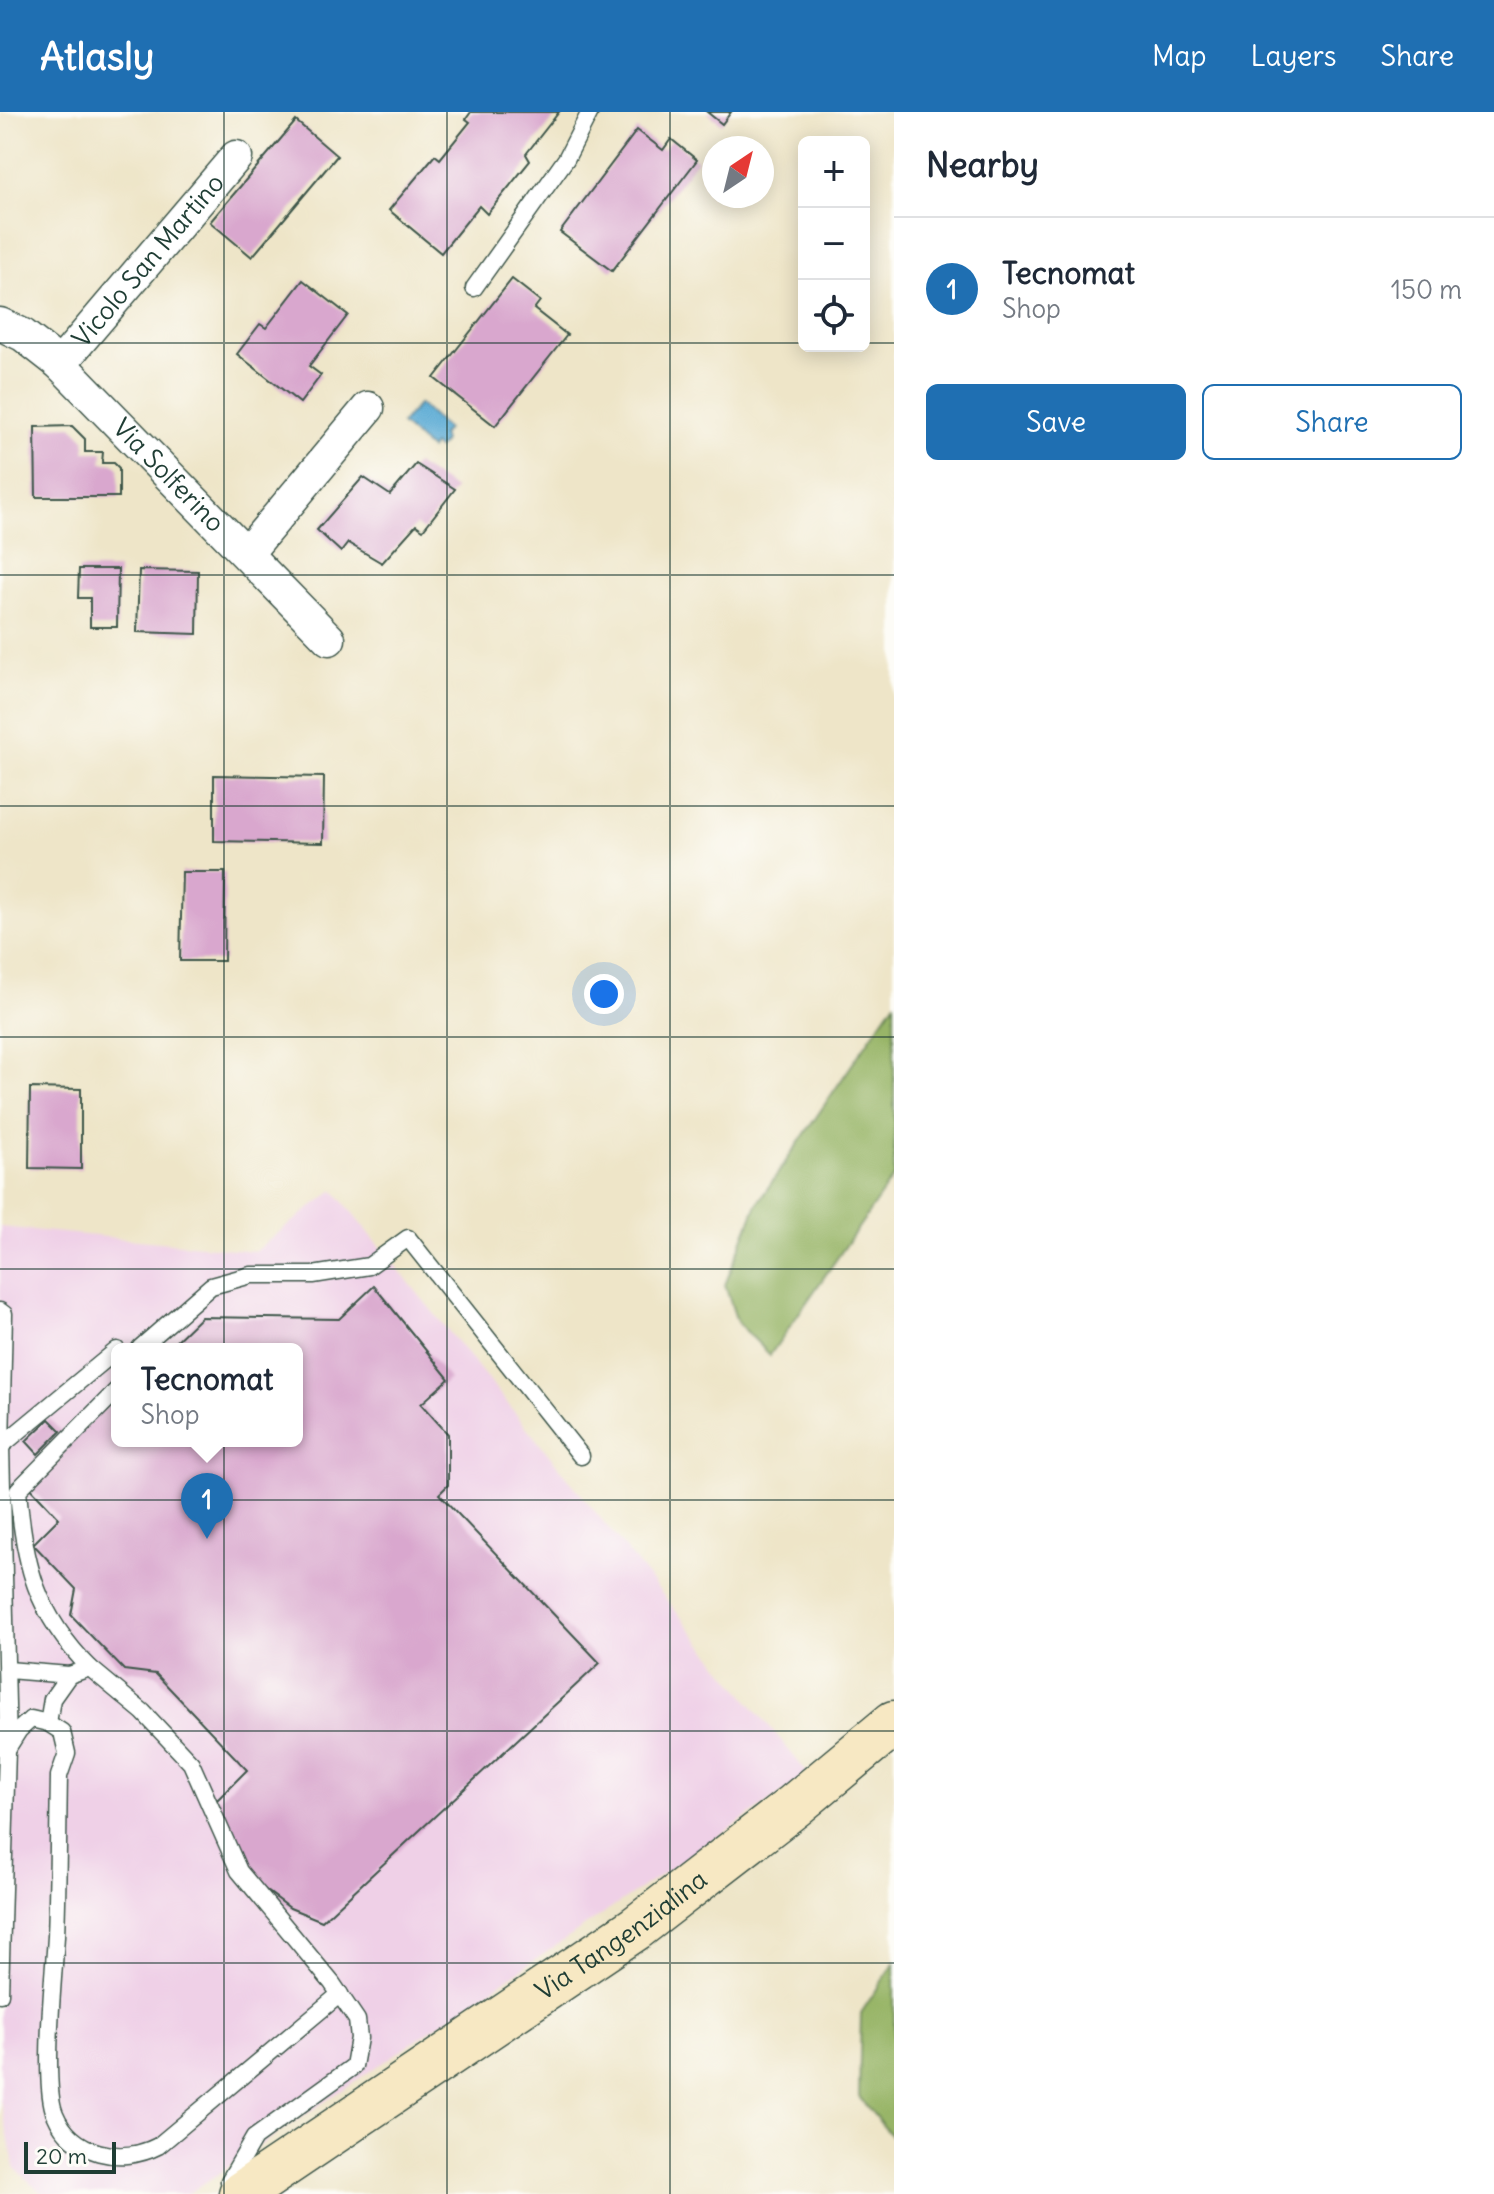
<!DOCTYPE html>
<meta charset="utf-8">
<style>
body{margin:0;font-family:Delius,sans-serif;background:#f2f2f3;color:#1f2937}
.controls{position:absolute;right:24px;top:24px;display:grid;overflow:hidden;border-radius:12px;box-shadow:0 4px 20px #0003}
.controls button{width:72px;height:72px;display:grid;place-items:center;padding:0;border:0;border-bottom:2px solid #e0e1e3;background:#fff;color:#1f2937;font:40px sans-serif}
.compass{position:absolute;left:702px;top:24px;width:72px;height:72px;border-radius:50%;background:#fff;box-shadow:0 4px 20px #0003;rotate:35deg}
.scale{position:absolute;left:24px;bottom:20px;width:92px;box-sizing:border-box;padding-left:8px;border:4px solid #1f3d34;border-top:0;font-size:22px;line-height:28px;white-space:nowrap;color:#1f3d34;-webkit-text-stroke:6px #fdfcf7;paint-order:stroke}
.you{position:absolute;left:604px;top:882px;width:28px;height:28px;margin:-20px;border:6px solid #fff;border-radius:50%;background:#1a73e8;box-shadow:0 0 0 12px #1a73e833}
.badge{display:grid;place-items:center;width:52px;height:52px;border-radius:50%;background:#1f6fb2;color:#fff;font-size:26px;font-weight:700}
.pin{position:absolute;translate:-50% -66px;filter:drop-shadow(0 2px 4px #0008)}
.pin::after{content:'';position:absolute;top:42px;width:28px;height:24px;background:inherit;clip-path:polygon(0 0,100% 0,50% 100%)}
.popup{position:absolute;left:111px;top:1231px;width:192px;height:104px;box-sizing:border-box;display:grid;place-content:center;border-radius:12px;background:#fff;filter:drop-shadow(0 2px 6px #0005);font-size:26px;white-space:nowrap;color:#747a83}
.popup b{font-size:30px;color:#1f2937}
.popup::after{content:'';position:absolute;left:50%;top:100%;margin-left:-16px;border:16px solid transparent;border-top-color:#fff}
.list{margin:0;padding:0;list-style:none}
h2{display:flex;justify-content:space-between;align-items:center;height:104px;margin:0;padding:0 32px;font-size:34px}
h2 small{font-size:26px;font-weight:400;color:#747a83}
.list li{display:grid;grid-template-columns:52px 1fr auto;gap:24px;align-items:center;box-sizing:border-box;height:144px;padding:0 32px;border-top:2px solid #e0e1e3}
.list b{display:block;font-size:30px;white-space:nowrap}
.list p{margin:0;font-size:26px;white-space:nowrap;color:#747a83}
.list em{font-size:26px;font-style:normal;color:#747a83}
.actions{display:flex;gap:16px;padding:24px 32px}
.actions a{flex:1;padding:18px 0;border:2px solid #1f6fb2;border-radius:12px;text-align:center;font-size:28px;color:#1f6fb2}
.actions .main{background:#1f6fb2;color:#fff}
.icon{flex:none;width:44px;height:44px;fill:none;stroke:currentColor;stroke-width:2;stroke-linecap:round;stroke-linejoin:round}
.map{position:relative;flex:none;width:894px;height:2082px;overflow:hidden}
header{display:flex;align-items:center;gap:48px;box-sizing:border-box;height:112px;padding:0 40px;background:#1f6fb2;color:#fff}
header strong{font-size:38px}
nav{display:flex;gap:44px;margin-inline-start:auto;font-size:28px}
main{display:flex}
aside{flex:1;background:#fff}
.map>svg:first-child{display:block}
.built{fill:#efd0e7;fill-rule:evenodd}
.forest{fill:#98b568;stroke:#5c794e;stroke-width:2}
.water{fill:#5aaad4;stroke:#3c7484;stroke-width:2}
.building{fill:#d9a7ce}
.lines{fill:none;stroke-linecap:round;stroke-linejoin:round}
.lane-casing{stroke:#3e564a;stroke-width:19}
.street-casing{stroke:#3e564a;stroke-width:35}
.secondary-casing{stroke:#3e564a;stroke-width:47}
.lane{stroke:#fff;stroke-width:16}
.street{stroke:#fff;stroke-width:32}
.secondary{stroke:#f7e8c3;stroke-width:44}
.grid{fill:none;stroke:#1f3d34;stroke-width:2;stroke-opacity:0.55}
.labels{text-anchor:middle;stroke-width:6;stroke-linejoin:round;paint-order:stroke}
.street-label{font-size:26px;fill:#1f3d34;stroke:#fdfcf7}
</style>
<header>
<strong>Atlasly</strong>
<nav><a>Map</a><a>Layers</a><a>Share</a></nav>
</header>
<main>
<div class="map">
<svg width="894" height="2082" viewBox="0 0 894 2082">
<rect width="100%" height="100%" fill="#fdfcf7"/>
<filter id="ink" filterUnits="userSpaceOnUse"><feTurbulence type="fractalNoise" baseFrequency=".0125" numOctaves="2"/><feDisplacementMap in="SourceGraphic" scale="16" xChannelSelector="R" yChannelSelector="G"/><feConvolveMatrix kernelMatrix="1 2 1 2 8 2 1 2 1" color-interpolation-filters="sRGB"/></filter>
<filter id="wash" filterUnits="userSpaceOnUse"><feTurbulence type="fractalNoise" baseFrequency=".006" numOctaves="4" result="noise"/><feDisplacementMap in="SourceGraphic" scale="32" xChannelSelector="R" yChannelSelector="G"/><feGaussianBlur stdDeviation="1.8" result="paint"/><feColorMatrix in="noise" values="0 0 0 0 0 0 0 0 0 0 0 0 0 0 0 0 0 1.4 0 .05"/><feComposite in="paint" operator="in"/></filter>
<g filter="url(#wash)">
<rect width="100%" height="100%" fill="#eee5c8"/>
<path class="built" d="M334,1078L809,1663L188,2082H43L15,2056L0,1987V1115L255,1139ZM117,1237H297V1329H117Z"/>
<g class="forest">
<path d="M894,891V1064L770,1243L737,1210L725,1173L757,1092Z"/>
<path d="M894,1851V2027L859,1985L861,1901Z"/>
</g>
<path class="water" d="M419,292L447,317L442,323L444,329L438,337L433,333L430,337L401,312Z"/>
<g id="blocks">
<g class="building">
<path d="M471,0H559L526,42L530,49L487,102L479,94L441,141L389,98L435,43L440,47L470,10L466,7Z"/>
<path d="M707,0H731L722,12Z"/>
<path d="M296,9L337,44L252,145L210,110Z"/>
<path d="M637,18L663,38L671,27L697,48L612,159L560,120Z"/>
<path d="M512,167L540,189L534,197L567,223L495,314L434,266Z"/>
<path d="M303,168L348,203L309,254L321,263L300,291L237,242L260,212L266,216Z"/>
<path d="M72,314L85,327V340H103L102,351H114L119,356V385H36L35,315Z"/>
<path d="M416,352L455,377L423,418L416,413L382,451L348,431L341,440L317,418L363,365L390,383Z"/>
<path d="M79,457H118L117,515H90V486H78Z"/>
<path d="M139,458L198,459L197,522L137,520Z"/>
<path d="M214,663L324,665L323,731L214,729Z"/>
<path d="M182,760H225L224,849H180Z"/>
<path d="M30,976L81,977V1057L29,1056Z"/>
<path d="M374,1174L449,1267L421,1292L448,1322V1373L439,1382L600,1551L322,1809L290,1796L263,1776L238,1751L213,1692L247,1658L156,1562L124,1558L71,1503L76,1477L33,1432L59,1406L26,1371L117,1285V1329H297V1237H168L201,1205L339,1207Z"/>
<path d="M49,1307L61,1319L38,1342L26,1329Z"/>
</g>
</g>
</g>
<g filter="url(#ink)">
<use href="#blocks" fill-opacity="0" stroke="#3e564a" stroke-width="2"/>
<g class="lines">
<g class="lane-casing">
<g id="lane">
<path d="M474,176L566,47L590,0"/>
<path d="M0,1199L4,1202L1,1334L8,1636"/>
<path d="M140,1236L211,1174L251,1163H313L369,1154L408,1126L581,1344"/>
<path d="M1,1334L117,1238"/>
<path d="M90,1556C36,1502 24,1452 18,1378L117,1278"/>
<path d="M8,1558L69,1563L90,1556L143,1600L191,1651L239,1759L332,1871L357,1908L359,1926L354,1954L254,2026L229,2069"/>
<path d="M48,1611L52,1587L69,1563"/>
<path d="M0,1882L7,1637L19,1618L31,1607L48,1611L62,1620L67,1641L59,1664C58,1717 58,1771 56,1824C54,1861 42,1972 55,2002C72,2043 121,2053 158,2034L340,1882"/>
</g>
</g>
<g class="street-casing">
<g id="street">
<path id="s1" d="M0,212L23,223L60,252L329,527"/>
<path id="s2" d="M60,252L236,45"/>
<path d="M247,441L368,296"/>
</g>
</g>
<g class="secondary-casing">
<g id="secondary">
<path id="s3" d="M241,2082L636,1816L794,1694L894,1611"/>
</g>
</g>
<use href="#lane" class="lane"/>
<use href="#street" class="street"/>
<use href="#secondary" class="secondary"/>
</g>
</g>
<path class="grid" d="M224,0V2082M447,0V2082M670,0V2082M0,231H804M864,231H894M0,463H894M0,694H894M0,925H894M0,1157H894M0,1388H894M0,1619H894M0,1851H894"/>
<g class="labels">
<g class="street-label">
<text dy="9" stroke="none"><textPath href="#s2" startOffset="136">Vicolo San Martino</textPath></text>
<text dy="9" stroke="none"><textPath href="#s1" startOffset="228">Via Solferino</textPath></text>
<text dy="9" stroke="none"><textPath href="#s3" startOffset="460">Via Tangenzialina</textPath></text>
</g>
</g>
</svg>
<div class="controls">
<button>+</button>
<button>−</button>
<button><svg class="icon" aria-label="locate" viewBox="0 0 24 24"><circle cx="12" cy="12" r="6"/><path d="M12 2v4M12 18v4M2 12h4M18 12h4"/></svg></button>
</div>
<svg class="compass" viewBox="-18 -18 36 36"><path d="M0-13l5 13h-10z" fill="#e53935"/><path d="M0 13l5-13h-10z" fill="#747a83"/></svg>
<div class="scale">20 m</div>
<div class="you"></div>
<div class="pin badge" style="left:207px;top:1427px">1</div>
<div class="popup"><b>Tecnomat</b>Shop</div>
</div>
<aside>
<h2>Nearby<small></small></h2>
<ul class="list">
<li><span class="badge">1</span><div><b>Tecnomat</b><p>Shop</p></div><em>150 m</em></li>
</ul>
<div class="actions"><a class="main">Save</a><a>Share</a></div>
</aside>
</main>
